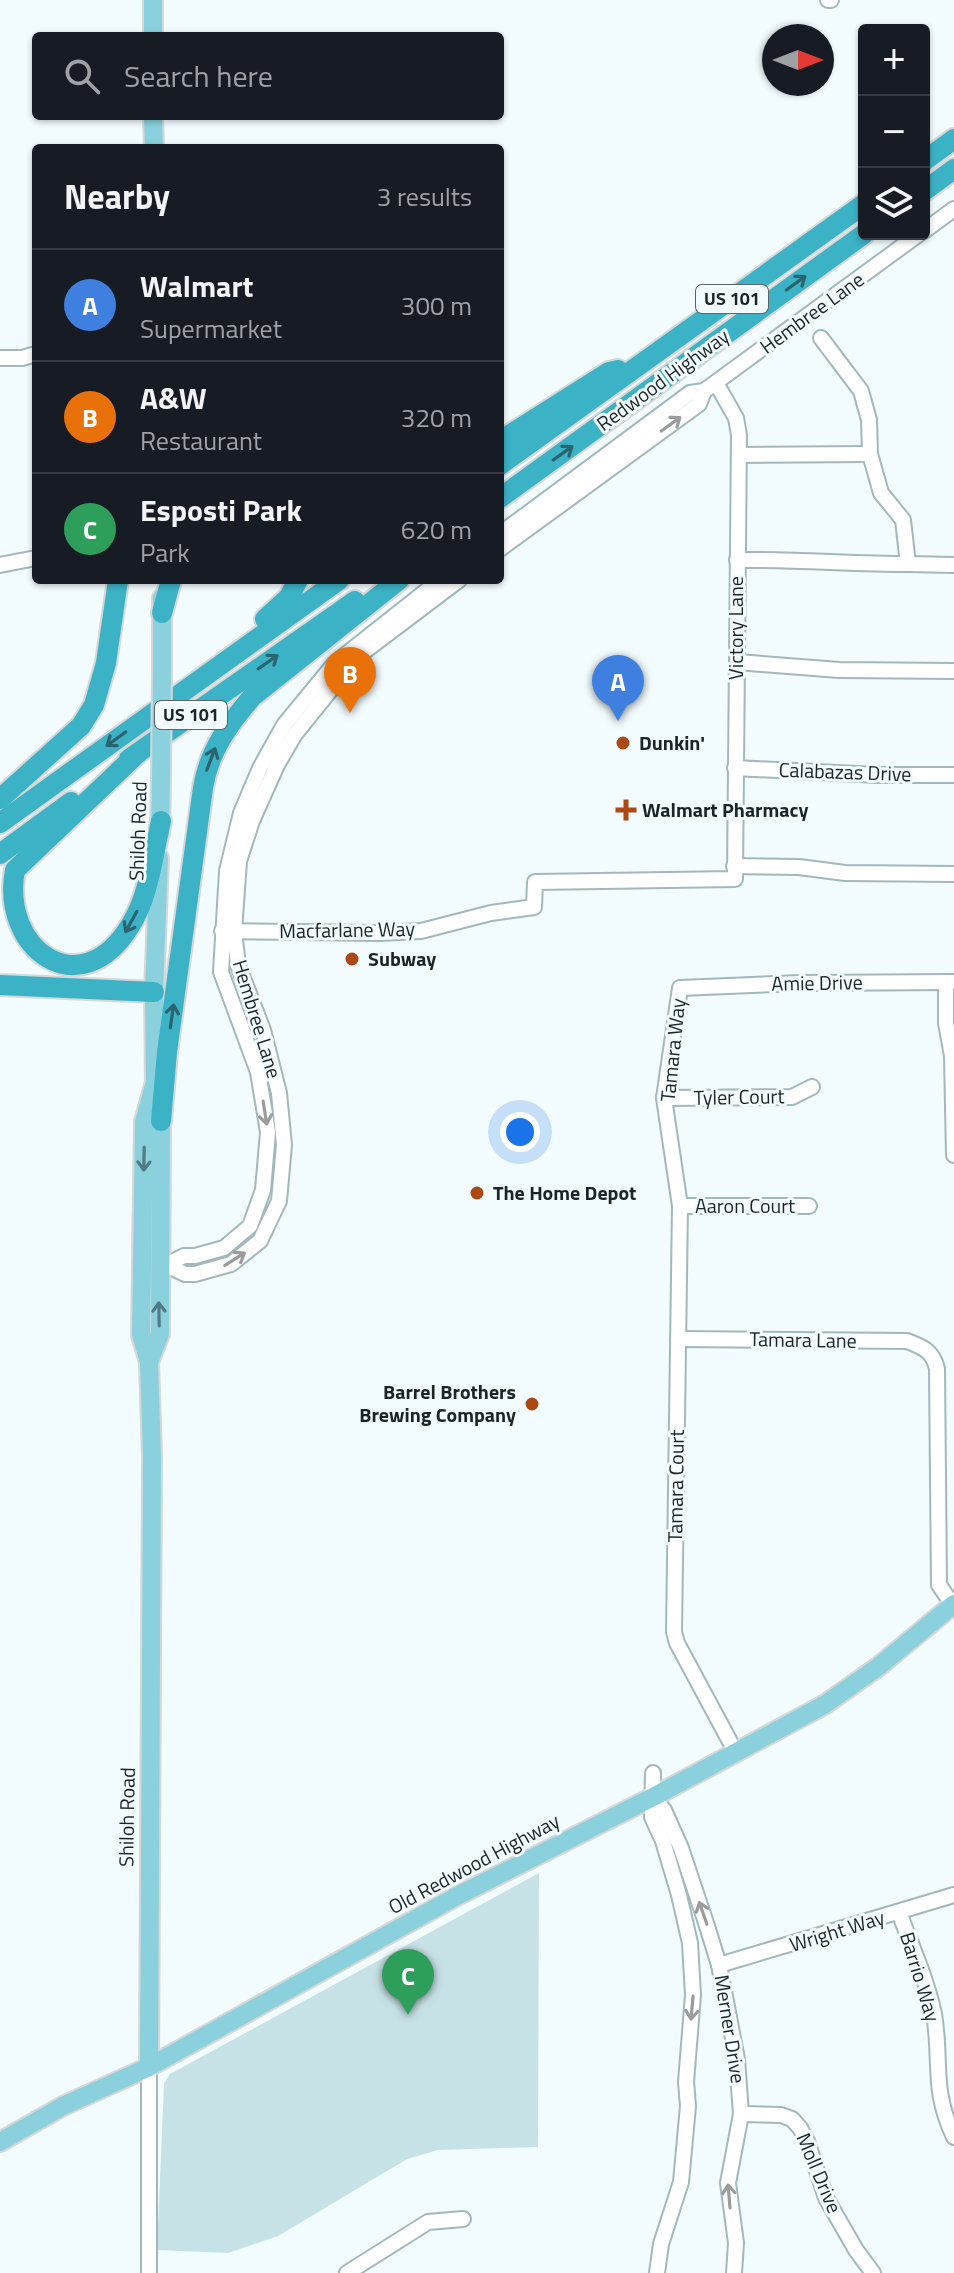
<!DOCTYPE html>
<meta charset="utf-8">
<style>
body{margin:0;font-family:"Titillium Web",sans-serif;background:#242831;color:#f1f3f6}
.controls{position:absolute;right:24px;top:24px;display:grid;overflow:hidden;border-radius:8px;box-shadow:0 2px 6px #0004}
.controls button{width:72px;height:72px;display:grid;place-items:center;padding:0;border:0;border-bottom:2px solid #363941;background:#171b24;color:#f1f3f6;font:40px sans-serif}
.compass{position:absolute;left:762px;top:24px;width:72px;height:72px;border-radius:50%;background:#171b24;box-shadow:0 2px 6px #0004;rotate:90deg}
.you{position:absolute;left:520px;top:1132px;width:28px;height:28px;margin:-20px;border:6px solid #fff;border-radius:50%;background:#1a73e8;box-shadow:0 0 0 12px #1a73e833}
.badge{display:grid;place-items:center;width:52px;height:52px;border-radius:50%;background:#7c3aed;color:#fff;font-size:26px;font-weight:700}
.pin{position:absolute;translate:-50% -66px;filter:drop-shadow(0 2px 4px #0008)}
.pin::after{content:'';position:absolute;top:42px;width:28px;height:24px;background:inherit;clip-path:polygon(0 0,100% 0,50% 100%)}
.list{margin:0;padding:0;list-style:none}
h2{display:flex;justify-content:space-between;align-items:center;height:104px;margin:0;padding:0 32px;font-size:34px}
h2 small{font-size:26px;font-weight:400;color:#9ea1a6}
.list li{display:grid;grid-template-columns:52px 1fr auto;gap:24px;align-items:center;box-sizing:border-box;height:112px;padding:0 32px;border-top:2px solid #363941}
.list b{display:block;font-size:30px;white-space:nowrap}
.list p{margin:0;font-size:26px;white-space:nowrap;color:#9ea1a6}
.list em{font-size:26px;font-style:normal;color:#9ea1a6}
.icon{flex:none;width:44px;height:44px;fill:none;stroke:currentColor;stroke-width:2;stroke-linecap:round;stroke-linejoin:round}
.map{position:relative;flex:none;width:954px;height:2273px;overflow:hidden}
.search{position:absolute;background:#171b24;box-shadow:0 2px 6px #0004;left:32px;top:32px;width:472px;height:88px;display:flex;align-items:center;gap:20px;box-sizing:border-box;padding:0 28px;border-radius:8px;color:#9ea1a6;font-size:30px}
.panel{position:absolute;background:#171b24;box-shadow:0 2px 6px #0004;left:32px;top:144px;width:472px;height:440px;border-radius:8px}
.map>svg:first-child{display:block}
.green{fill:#c7e2e7}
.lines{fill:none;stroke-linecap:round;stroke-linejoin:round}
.minor-casing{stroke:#a1b8bd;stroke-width:18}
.major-casing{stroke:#d6d8d8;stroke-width:22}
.highway-casing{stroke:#d6d8d8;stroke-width:24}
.minor{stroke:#fff;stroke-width:14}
.major{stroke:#8ad1dd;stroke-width:18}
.highway{stroke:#3cb2c7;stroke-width:20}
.major-bridge-casing{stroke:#d6d8d8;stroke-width:22;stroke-linecap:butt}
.major-bridge{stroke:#8ad1dd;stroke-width:18}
.oneway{stroke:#2a646e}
.oneway2{stroke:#989c9d}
.oneway3{stroke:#527a82}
.poi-dot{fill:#ab4813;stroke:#f2fbfd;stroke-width:3}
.labels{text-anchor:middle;stroke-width:6;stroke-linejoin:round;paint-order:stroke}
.shield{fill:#f2fbfd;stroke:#5c6466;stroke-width:2}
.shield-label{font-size:18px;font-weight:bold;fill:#1b2426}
.street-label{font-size:20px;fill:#1b2426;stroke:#f2fbfd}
.poi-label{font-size:20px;font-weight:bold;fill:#1b2426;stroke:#f2fbfd;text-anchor:start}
</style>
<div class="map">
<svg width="954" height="2273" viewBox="0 0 954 2273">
<rect width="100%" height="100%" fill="#f2fbfd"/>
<path class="green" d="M539,1873L538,2147L438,2150L407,2159L278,2236L228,2253L157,2250L164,2084L170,2074Z"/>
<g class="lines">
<g class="minor-casing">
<g id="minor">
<path d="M828,0H831"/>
<path d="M924,231L954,209"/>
<path d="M821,338L861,391L869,420L870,454L881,493L903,520L908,564L954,565"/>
<path d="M0,358H22L36,354"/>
<path d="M739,455L870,454"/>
<path d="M500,534L690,393L704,391L919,234"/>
<path d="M500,549L699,404L704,391"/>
<path d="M737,560C794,559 851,564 908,564"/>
<path d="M0,565L36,558"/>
<path d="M737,662L839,670L954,671"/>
<path d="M735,768L878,775H954"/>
<path d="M734,866L799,867L845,873L954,874"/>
<path d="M222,931L379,933L421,931L491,913L534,907L535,882L735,879L739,435L736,418L716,383"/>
<path d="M946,982V1023L952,1056L954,1155"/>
<path d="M664,1098L792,1097L812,1087"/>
<path d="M680,1206H809"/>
<path d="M159,1265H166L184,1256H195L224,1248L250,1226L263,1190L268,1132L258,1072L221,972L227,871L241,813L260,768L284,725L335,663L440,580"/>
<path d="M166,1265L185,1274H195L231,1264L260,1241L279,1201L284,1145L279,1093L263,1030L238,965L234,931L239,861L252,821L277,765L295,734L341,677L365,651L459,580"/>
<path d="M678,1339L907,1341C923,1347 933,1351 937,1369L939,1585L953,1605"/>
<path d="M735,1751L677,1643L674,1632L680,1206L664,1098L680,988L800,983L954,982"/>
<path d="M653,1773L652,1817L663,1841L679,1895L690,1943L693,1995L686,2082L688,2106L681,2182L661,2244L657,2273"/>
<path d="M653,1797L664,1810L681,1848L707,1926L719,1965L737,2059L741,2114L728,2183L736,2243L734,2273"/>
<path d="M899,1912C911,1945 927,1980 934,2014C942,2061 931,2089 954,2137"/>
<path d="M719,1965L954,1895"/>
<path d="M149,2067V2273"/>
<path d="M741,2114L781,2115L792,2119L800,2128L807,2141L826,2198L856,2250L873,2273"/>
<path d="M347,2273L428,2222L463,2219"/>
</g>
</g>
<g class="major-casing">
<g id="major">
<path d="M153,36V0"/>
<path d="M153,116L154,148"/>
<path d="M162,598V668"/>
<path d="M160,833L161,779"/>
<path d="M149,1362L160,1334L161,1121L155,1082L154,992L159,858"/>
<path d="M149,2067L152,1458L149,1362L141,1335L144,1122L155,1082"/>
<path d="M0,2142L63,2106L149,2067L457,1896L653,1797L824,1705L878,1667L954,1604"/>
</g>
</g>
<g class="highway-casing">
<g id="highway">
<path d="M924,161L954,139"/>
<path d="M924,191L954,169"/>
<path d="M500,441L609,372L618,370"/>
<path d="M500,465L864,204"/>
<path d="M500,498L864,234"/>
<path d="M162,613L171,580"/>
<path d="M265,619L289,597L298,580"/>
<path d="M139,752L15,870C0,949 80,1007 130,926C149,897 153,855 161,821"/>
<path d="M129,759L355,601"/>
<path d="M0,799L81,726L94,705L106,663L118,580"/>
<path d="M0,823L339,580"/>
<path d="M0,854L71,802"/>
<path d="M0,985L154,992"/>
<path d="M161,1121L167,1052L203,788C209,751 228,725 252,697L399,580"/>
</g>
</g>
<use href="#minor" class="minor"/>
<use href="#major" class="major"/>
<use href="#highway" class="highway"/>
<g class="major-bridge-casing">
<path id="major-bridge" d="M161,779L162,668"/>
</g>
<use href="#major-bridge" class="major-bridge"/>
</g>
<defs><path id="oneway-shaft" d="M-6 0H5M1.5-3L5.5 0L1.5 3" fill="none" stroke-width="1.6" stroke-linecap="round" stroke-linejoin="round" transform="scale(2)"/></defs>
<g class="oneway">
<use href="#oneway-shaft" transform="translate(796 283) rotate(-36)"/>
<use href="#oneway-shaft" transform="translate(563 453) rotate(-36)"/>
<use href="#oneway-shaft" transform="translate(268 662) rotate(-35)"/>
<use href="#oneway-shaft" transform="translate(116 739) rotate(144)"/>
<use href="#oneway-shaft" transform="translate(211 759) rotate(-69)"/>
<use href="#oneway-shaft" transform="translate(131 922) rotate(119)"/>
<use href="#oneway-shaft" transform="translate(172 1016) rotate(-82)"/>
</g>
<g class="oneway2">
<use href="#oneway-shaft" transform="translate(671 424) rotate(-36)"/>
<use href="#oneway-shaft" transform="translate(265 1113) rotate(81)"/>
<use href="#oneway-shaft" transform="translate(235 1259) rotate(-32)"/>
<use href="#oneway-shaft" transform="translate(703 1913) rotate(-109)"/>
<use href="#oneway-shaft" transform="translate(692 2008) rotate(95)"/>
<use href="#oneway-shaft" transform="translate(729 2196) rotate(-95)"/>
</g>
<g class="oneway3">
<use href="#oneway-shaft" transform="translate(144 1159) rotate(91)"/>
<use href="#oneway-shaft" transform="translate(159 1314) rotate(-91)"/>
</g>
<g class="poi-dot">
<circle cx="623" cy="743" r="8"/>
<path d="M622 798h8v8h8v8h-8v8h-8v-8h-8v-8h8z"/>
<circle cx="352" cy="959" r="8"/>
<circle cx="477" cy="1193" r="8"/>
<circle cx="532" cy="1404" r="8"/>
</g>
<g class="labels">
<g class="shield">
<rect x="696" y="285" width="72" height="28" rx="6"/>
<rect x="155" y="701" width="72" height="28" rx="6"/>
</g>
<g class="shield-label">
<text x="732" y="305">US 101</text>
<text x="191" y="721">US 101</text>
</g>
<g class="street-label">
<text transform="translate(812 313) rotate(-36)" y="7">Hembree Lane</text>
<text transform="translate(663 380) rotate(-36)" y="7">Redwood Highway</text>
<text transform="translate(736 628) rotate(-90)" y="7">Victory Lane</text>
<text transform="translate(845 772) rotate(2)" y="7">Calabazas Drive</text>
<text transform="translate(138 831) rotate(-88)" y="7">Shiloh Road</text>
<text transform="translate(347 930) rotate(-1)" y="7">Macfarlane Way</text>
<text transform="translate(817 983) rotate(-1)" y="7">Amie Drive</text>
<text transform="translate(257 1019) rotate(73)" y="7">Hembree Lane</text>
<text transform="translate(673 1050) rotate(-84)" y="7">Tamara Way</text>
<text transform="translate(739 1097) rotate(-1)" y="7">Tyler Court</text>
<text x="745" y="1213">Aaron Court</text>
<text transform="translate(803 1340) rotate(1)" y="7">Tamara Lane</text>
<text transform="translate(676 1486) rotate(-89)" y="7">Tamara Court</text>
<text transform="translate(127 1817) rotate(-89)" y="7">Shiloh Road</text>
<text transform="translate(474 1864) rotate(-28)" y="7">Old Redwood Highway</text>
<text transform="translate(837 1931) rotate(-17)" y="7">Wright Way</text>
<text transform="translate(920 1977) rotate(73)" y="7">Barrio Way</text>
<text transform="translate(730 2029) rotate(81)" y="7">Merner Drive</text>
<text transform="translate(819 2173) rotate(67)" y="7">Moll Drive</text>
</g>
<g class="poi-label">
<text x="639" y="750">Dunkin'</text>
<text x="642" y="817">Walmart Pharmacy</text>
<text x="368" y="966">Subway</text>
<text x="493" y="1200">The Home Depot</text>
<text x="516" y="1399" text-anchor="end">Barrel Brothers<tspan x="516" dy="23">Brewing Company</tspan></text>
</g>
</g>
</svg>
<div class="controls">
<button>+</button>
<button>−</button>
<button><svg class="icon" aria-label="layers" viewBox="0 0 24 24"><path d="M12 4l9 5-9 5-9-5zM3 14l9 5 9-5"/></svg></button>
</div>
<svg class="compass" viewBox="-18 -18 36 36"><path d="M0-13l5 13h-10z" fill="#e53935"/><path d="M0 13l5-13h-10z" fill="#9ea1a6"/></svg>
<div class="you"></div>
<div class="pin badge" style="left:618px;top:721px;background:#3f7fe0">A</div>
<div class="pin badge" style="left:350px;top:713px;background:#e8710a">B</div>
<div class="pin badge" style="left:408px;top:2015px;background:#2e9e5b">C</div>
<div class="search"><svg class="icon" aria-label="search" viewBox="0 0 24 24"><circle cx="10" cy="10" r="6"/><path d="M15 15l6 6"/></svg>Search here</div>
<section class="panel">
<h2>Nearby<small>3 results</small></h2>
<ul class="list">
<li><span class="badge" style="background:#3f7fe0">A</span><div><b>Walmart</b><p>Supermarket</p></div><em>300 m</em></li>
<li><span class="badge" style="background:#e8710a">B</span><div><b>A&amp;W</b><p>Restaurant</p></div><em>320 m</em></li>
<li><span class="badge" style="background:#2e9e5b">C</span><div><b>Esposti Park</b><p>Park</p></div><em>620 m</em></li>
</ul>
</section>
</div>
